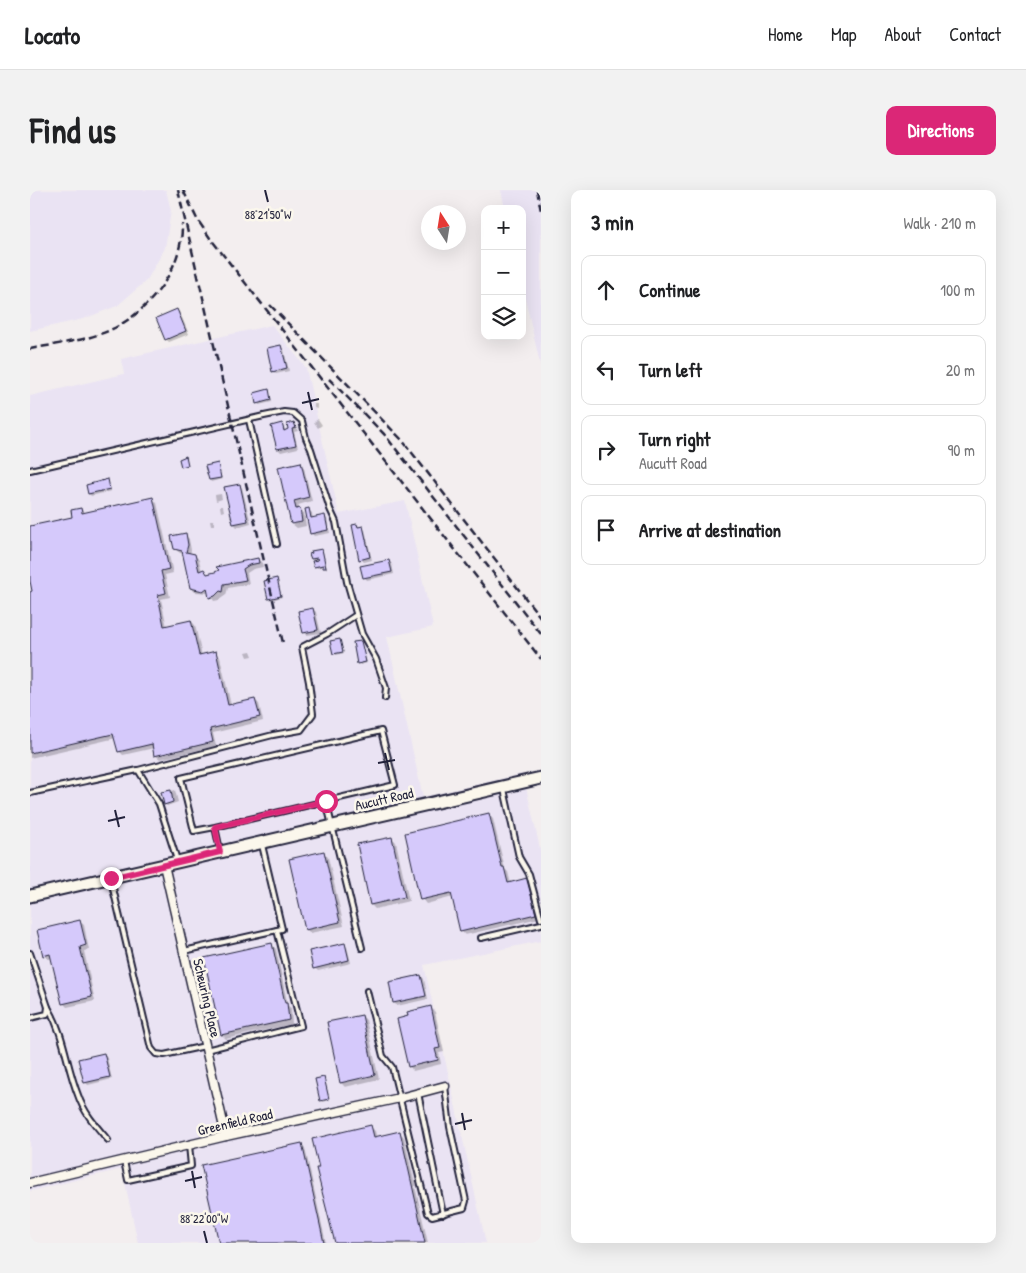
<!DOCTYPE html>
<meta charset="utf-8">
<style>
body{margin:0;font-family:"Patrick Hand",sans-serif;background:#f2f2f2;color:#202124}
.controls{position:absolute;right:15px;top:15px;display:grid;overflow:hidden;border-radius:10px;box-shadow:0 5px 20px #0002}
.controls button{width:45px;height:45px;display:grid;place-items:center;padding:0;border:0;border-bottom:1px solid #e0e0e0;background:#fff;color:#202124;font:25px sans-serif}
.compass{position:absolute;left:391px;top:15px;width:45px;height:45px;border-radius:50%;background:#fff;box-shadow:0 5px 20px #0002;rotate:348deg}
.stop{position:absolute;width:15px;height:15px;margin:-11px;border:4px solid #db2777;border-radius:50%;background:#fff}
.stop.end{background:#db2777;border-color:#fff;box-shadow:0 1px 5px #0008}
.list{margin:0;padding:0;list-style:none}
h2{display:flex;justify-content:space-between;align-items:center;height:65px;margin:0;padding:0 20px;font-size:21px}
h2 small{font-size:16px;font-weight:400;color:#757577}
.list li{display:grid;grid-template-columns:32px 1fr auto;gap:15px;align-items:center;box-sizing:border-box;height:70px;margin:0 10px 10px;padding:0 10px;border:1px solid #e0e0e0;border-radius:10px}
.list b{display:block;font-size:19px;white-space:nowrap}
.list p{margin:0;font-size:16px;white-space:nowrap;color:#757577}
.list em{font-size:16px;font-style:normal;color:#757577}
.icon{flex:none;width:28px;height:28px;fill:none;stroke:currentColor;stroke-width:2;stroke-linecap:round;stroke-linejoin:round}
.map{position:relative;flex:none;width:511px;height:1053px;overflow:hidden;border-radius:10px}
header{display:flex;align-items:center;gap:30px;box-sizing:border-box;height:70px;padding:0 25px;background:#fff;border-bottom:1px solid #e0e0e0}
header strong{font-size:24px}
nav{display:flex;gap:28px;margin-inline-start:auto;font-size:18px}
.intro{display:flex;align-items:center;justify-content:space-between;box-sizing:border-box;height:120px;padding:0 30px}
h1{margin:0;font-size:35px}
.button{padding:12px 22px;border-radius:10px;background:#db2777;color:#fff;font-size:18px;font-weight:700}
main{display:flex;gap:30px;padding:0 30px}
aside{flex:1;background:#fff;border-radius:10px;box-shadow:0 5px 20px #0002}
.map>svg:first-child{display:block}
.built{fill:#eae3f3}
.shadow{fill:#0003}
.building{fill:#d5c9fb;stroke:#22223b}
.lines{fill:none;stroke-linecap:round;stroke-linejoin:round}
.lane-casing{stroke:#22223b;stroke-width:8}
.street-casing{stroke:#22223b;stroke-width:11}
.secondary-casing{stroke:#22223b;stroke-width:15}
.lane{stroke:#fbf7ec;stroke-width:4}
.street{stroke:#fbf7ec;stroke-width:8}
.secondary{stroke:#fbf7ec;stroke-width:11}
.rail{stroke:#22223b;stroke-width:2.5;stroke-dasharray:8 4;stroke-linecap:butt}
.route{stroke:#db2777;stroke-width:6}
.ticks{fill:none;stroke:#22223b;stroke-width:2}
.labels{text-anchor:middle;stroke-width:5;stroke-linejoin:round;paint-order:stroke}
.street-label{font-size:14px;fill:#22223b;stroke:#fbf7ec}
.ticks-label{font-size:12px;text-anchor:middle;fill:#22223b;stroke:#fbf7ec;stroke-width:5;stroke-linejoin:round;paint-order:stroke}
</style>
<header>
<strong>Locato</strong>
<nav><a>Home</a><a>Map</a><a>About</a><a>Contact</a></nav>
</header>
<div class="intro"><h1>Find us</h1><a class="button">Directions</a></div>
<main>
<div class="map">
<svg width="511" height="1053" viewBox="0 0 511 1053">
<rect width="100%" height="100%" fill="#f3eeef"/>
<filter id="ink" filterUnits="userSpaceOnUse"><feTurbulence type="fractalNoise" baseFrequency=".02" numOctaves="2"/><feDisplacementMap in="SourceGraphic" scale="10" xChannelSelector="R" yChannelSelector="G"/><feConvolveMatrix kernelMatrix="1 2 1 2 8 2 1 2 1" color-interpolation-filters="sRGB"/></filter>
<g filter="url(#ink)">
<g class="built">
<path d="M0,0H136L141,21L135,58L117,90L87,116L53,129L0,141Z"/>
<path d="M471,0H511V178L492,95V19H475Z"/>
<path d="M242,135L276,178L309,324L375,311L403,437L357,447L393,607L493,584L511,663V751L394,775L456,1053H108L92,979L0,1001V206L94,184L91,169Z"/>
</g>
<g class="shadow">
<path d="M147,120L150,123L159,144L139,152L136,149Z"/>
<path d="M251,156L254,160L259,181L246,184L243,181Z"/>
<path d="M238,201L242,212L229,215L228,213Z"/>
<path d="M284,214H287V219L284,218Z"/>
<path d="M288,229L292,235L288,238L284,232Z"/>
<path d="M264,233L268,241L264,242L268,258L251,262L248,259L243,237L252,235L256,241Z"/>
<path d="M270,273L274,278L282,311L268,315L269,318L274,323L276,336L267,338L262,334L249,278Z"/>
<path d="M187,274L192,289L181,292L180,290Z"/>
<path d="M77,291L81,301L61,306L59,304L57,296Z"/>
<path d="M209,295L212,298L221,333L207,337L204,334Z"/>
<path d="M191,304L192,309L186,311L185,305Z"/>
<path d="M123,309L127,313L143,383L135,385L140,407L131,409L137,437L161,431L165,435L172,466L186,463L190,467L201,515L225,510L229,514L233,531L183,543L186,556L130,569L125,565L124,558L93,565L89,561L86,548L0,568V403L4,402L0,385V338L44,328L51,319L56,324Z"/>
<path d="M190,316H193L194,321L191,322Z"/>
<path d="M279,320L282,323L283,329L294,326L297,329L300,343L284,346L281,343Z"/>
<path d="M180,330H183L185,335H181Z"/>
<path d="M327,335L335,340L342,370L334,372L331,369Z"/>
<path d="M155,345L159,349L161,360L160,364L165,365L169,370L172,381L178,385L228,369L232,373L233,377L223,379L217,383L219,394L198,398L196,405L189,410L184,411L179,403L165,402L161,398L154,364L150,363L145,359Z"/>
<path d="M292,360L293,362L297,379L294,376L287,378L282,368Z"/>
<path d="M359,371L362,374L364,384L337,390L334,387Z"/>
<path d="M246,389L252,407L241,410L239,408Z"/>
<path d="M283,419L286,422L291,443L277,445L274,442Z"/>
<path d="M309,450L314,463L306,465L304,463Z"/>
<path d="M330,452L337,473L330,475L329,473Z"/>
<path d="M221,461L223,466L218,467L216,462Z"/>
<path d="M145,600L148,612L137,616L135,614L140,601L143,605L142,601Z"/>
<path d="M459,625L463,629L475,679L478,682L481,694L497,690L501,694L509,728L435,745L431,741L423,707L396,714L392,709Z"/>
<path d="M362,648L366,652L379,711L345,719L341,715Z"/>
<path d="M294,663L298,667L314,736L280,743L276,739Z"/>
<path d="M49,731L54,735L59,760L54,761L65,811L37,817L33,813L23,768L18,769L14,765Z"/>
<path d="M241,754L246,759L258,816L261,818L262,834L196,849L192,845Z"/>
<path d="M314,754L317,757L321,773L288,781L285,778Z"/>
<path d="M391,786L394,789L398,809L367,816L364,813Z"/>
<path d="M401,818L405,822L414,862L409,863L411,874L383,881L379,876Z"/>
<path d="M332,826L336,830L349,889L315,897L311,893Z"/>
<path d="M74,865L77,868L82,889L58,895L55,892Z"/>
<path d="M294,889L300,910L293,912L291,910Z"/>
<path d="M341,937L345,941L347,948L370,943L374,947L384,990H385L387,996H385L398,1053H306L290,979Z"/>
<path d="M271,954L275,958L296,1053H190Z"/>
</g>
<g class="building">
<path d="M147,119L156,141L135,150L126,128Z"/>
<path d="M251,155L257,178L242,182L237,158Z"/>
<path d="M239,199L241,210L226,214L224,203Z"/>
<path d="M264,232L266,238L262,239L266,255L247,259L241,236L252,233L254,241L258,239L257,234Z"/>
<path d="M156,266L158,275L151,277L149,269Z"/>
<path d="M271,272L279,307L264,311L266,319L270,318L272,332L261,334L248,277Z"/>
<path d="M188,273L191,288L179,290L175,276Z"/>
<path d="M78,289L80,299L58,304L56,295Z"/>
<path d="M210,294L218,331L203,334L194,297Z"/>
<path d="M123,307L139,379L131,381L136,403L128,405L134,436L161,430L169,465L186,461L198,515L225,509L230,527L180,539L183,552L124,566L122,554L88,562L83,544L0,563V402L2,401L0,391V336L42,327L41,320L51,318L52,323Z"/>
<path d="M279,318L281,328L295,325L298,340L280,344L275,319Z"/>
<path d="M327,334L328,337L333,336L340,367L329,370L322,335Z"/>
<path d="M156,343L158,355L156,362L165,364L169,381L174,379L177,384L185,382L189,380L186,377L228,368L229,373L219,375L213,379L216,390L194,394L193,402L190,401L185,406L179,408L177,398L173,401L160,398L152,361L144,359L141,346Z"/>
<path d="M292,359L296,378H293V375L284,377L282,371L288,370L287,368L281,369L279,364L282,363L281,361Z"/>
<path d="M359,370L362,382L333,388L330,376Z"/>
<path d="M247,388L251,406L238,409L234,391Z"/>
<path d="M283,418L288,440L273,443L268,421Z"/>
<path d="M310,449L313,462L303,464L300,451Z"/>
<path d="M331,451L336,472L327,474L323,452Z"/>
<path d="M141,600L143,612L134,615L131,602Z"/>
<path d="M459,623L472,677H474L478,693L497,688L506,724L430,742L421,703L390,710L375,643Z"/>
<path d="M362,647L375,707L340,715L327,654Z"/>
<path d="M294,661L310,732L275,740L259,669Z"/>
<path d="M50,730L56,755L50,757L62,807L32,814L20,764L13,766L7,740Z"/>
<path d="M242,753L255,813H257L259,830L191,845L174,768Z"/>
<path d="M315,753L319,770L283,779L279,761Z"/>
<path d="M391,785L396,806L363,813L359,792Z"/>
<path d="M401,816L410,858L405,859L408,870L378,877L367,829L378,826L377,822Z"/>
<path d="M332,825L345,885L310,893L297,832Z"/>
<path d="M74,863L80,887L54,893L48,869Z"/>
<path d="M294,887L299,909L290,911L285,889Z"/>
<path d="M341,935L344,947L370,941L395,1053H305L286,978H289L282,949Z"/>
<path d="M272,953L294,1053H189L171,975Z"/>
</g>
<g class="lines">
<g class="lane-casing">
<g id="lane">
<path d="M219,230L247,354"/>
<path d="M0,280L234,226L254,222L263,223L272,231L276,248L281,259L300,319L306,332L317,392L332,444L346,469L356,498L355,508"/>
<path d="M108,580L243,545L271,540L283,524L279,492L272,457L297,444L326,425"/>
<path d="M474,599L489,667L499,684L511,729"/>
<path d="M0,603L108,580L129,614L147,670"/>
<path d="M296,611L332,758"/>
<path d="M185,637L365,595L351,541L151,588L164,641L185,637L190,660"/>
<path d="M232,655L252,739L247,740"/>
<path d="M81,690L121,858L126,864L134,865L175,856"/>
<path d="M451,748L511,734"/>
<path d="M154,761L247,740L271,836L176,860"/>
<path d="M0,763L18,817L17,824L0,828"/>
<path d="M337,801L353,866L362,877L398,1023L402,1026L434,1018L436,1011L420,937L415,896"/>
<path d="M18,817C35,846 36,875 48,905C54,923 66,936 78,950"/>
<path d="M388,903L413,1024"/>
<path d="M94,971L98,990L161,976L159,955"/>
</g>
</g>
<g class="street-casing">
<g id="street">
<path d="M134,675L196,946"/>
<path d="M0,993L196,946L370,908L415,896"/>
</g>
</g>
<g class="secondary-casing">
<path id="secondary" d="M0,706L511,588"/>
</g>
<use href="#lane" class="lane"/>
<use href="#street" class="street"/>
<use href="#secondary" class="secondary"/>
<g class="rail">
<path d="M148,0L253,453"/>
<path d="M153,0L167,29L180,48L511,469"/>
<path d="M507,0L511,21"/>
<path d="M240,115L372,250L511,428"/>
<path d="M0,159C25,154 54,151 78,141C119,123 153,79 152,34"/>
<path d="M299,189L354,244L511,444"/>
</g>
</g>
</g>
<g class="lines" filter="url(#ink)">
<path class="route" d="M81,688L190,662L185,637L296,611"/>
</g>
<path class="ticks" d="M235,0L238,12M278,202L282,220M272,213L289,209M355,563L359,580M348,573L365,570M85,620L89,637M78,631L95,627M432,923L435,940M425,934L442,930M162,981L165,998M155,991L172,987M174,1041L177,1053"/>
<g class="labels">
<g class="street-label">
<text transform="translate(354 609) rotate(-13)" y="5">Aucutt Road</text>
<text transform="translate(177 808) rotate(77)" y="5">Scheuring Place</text>
<text transform="translate(205 932) rotate(-13)" y="5">Greenfield Road</text>
</g>
</g>
<g class="ticks-label">
<text x="238" y="29">88°21'50"W</text>
<text x="174" y="1033">88°22'00"W</text>
</g>
</svg>
<div class="controls">
<button>+</button>
<button>−</button>
<button><svg class="icon" aria-label="layers" viewBox="0 0 24 24"><path d="M12 4l9 5-9 5-9-5zM3 14l9 5 9-5"/></svg></button>
</div>
<svg class="compass" viewBox="-18 -18 36 36"><path d="M0-13l5 13h-10z" fill="#e53935"/><path d="M0 13l5-13h-10z" fill="#757577"/></svg>
<div class="stop" style="left:296px;top:611px"></div>
<div class="stop end" style="left:81px;top:688px"></div>
</div>
<aside>
<h2>3 min<small>Walk · 210 m</small></h2>
<ul class="list">
<li><svg class="icon" aria-label="ahead" viewBox="0 0 24 24"><path d="M12 20V5M6 11l6-6 6 6"/></svg><div><b>Continue</b></div><em>100 m</em></li>
<li><svg class="icon" aria-label="left" viewBox="0 0 24 24"><path d="M17 20v-9H6M10 6l-5 5 5 5"/></svg><div><b>Turn left</b></div><em>20 m</em></li>
<li><svg class="icon" aria-label="right" viewBox="0 0 24 24"><path d="M7 20v-9h11M14 6l5 5-5 5"/></svg><div><b>Turn right</b><p>Aucutt Road</p></div><em>90 m</em></li>
<li><svg class="icon" aria-label="arrive" viewBox="0 0 24 24"><path d="M6 21V4h12l-3 4 3 4H6"/></svg><div><b>Arrive at destination</b></div></li>
</ul>
</aside>
</main>
